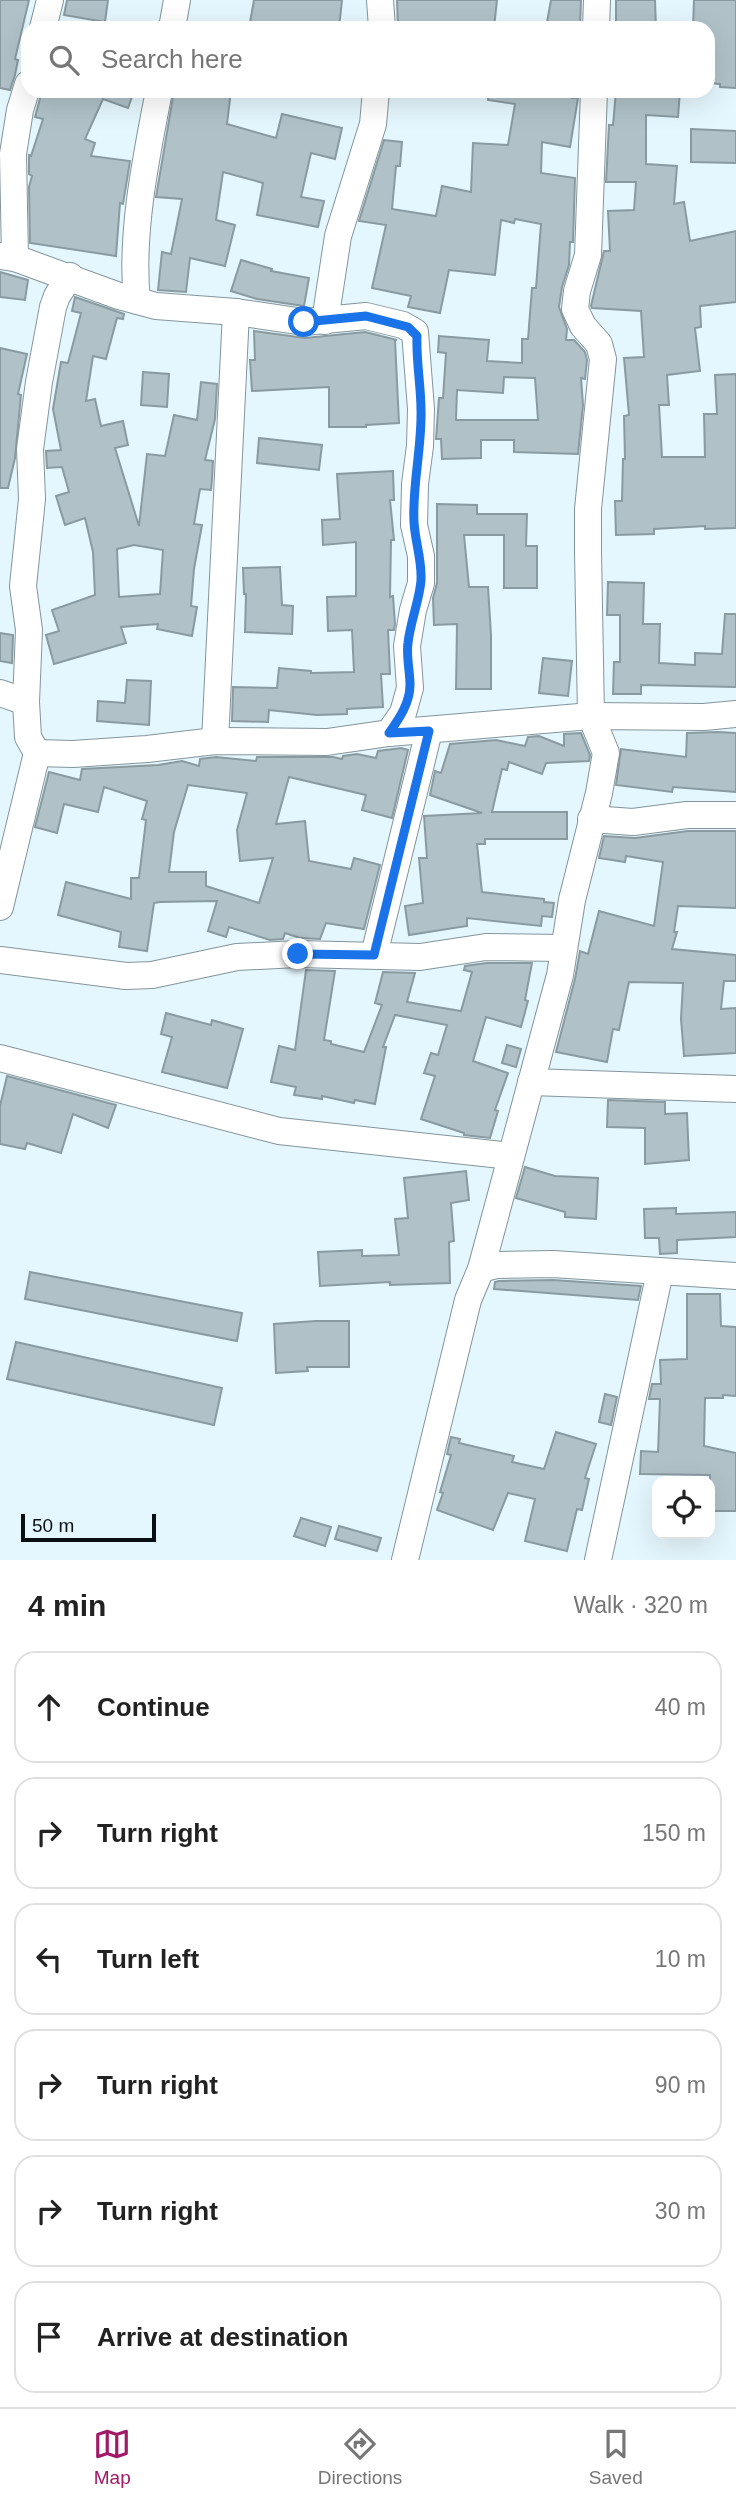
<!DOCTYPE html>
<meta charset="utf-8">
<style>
body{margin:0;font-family:Helvetica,sans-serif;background:#f2f2f2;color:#222}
.controls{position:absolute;right:21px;bottom:21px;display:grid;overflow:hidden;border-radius:14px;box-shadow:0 7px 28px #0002}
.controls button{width:63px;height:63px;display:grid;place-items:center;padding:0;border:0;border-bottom:2px solid #e0e0e0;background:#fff;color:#222;font:35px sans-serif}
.scale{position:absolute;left:21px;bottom:18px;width:135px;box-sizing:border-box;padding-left:7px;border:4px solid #0a1012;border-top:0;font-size:19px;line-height:24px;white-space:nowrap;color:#0a1012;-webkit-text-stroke:5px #e5f7fe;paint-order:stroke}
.stop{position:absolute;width:21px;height:21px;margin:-16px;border:5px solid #1a73e8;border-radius:50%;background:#fff}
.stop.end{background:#1a73e8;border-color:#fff;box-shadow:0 2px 7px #0008}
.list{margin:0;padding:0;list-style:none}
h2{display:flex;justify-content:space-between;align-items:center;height:91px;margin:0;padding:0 28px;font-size:30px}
h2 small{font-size:23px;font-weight:400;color:#767676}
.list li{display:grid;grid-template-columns:46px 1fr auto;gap:21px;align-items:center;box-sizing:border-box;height:112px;margin:0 14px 14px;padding:0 14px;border:2px solid #e0e0e0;border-radius:21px}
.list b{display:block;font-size:26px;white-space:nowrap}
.list em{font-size:23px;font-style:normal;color:#767676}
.icon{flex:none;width:38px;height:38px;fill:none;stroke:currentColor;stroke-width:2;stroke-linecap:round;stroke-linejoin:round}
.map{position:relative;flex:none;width:736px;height:1560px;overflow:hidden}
.search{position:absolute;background:#fff;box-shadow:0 7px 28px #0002;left:21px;right:21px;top:21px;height:77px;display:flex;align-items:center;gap:18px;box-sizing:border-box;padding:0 24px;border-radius:21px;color:#767676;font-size:26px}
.sheet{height:847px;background:#fff}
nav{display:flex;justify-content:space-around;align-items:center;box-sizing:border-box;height:98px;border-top:2px solid #e0e0e0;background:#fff;font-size:19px;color:#767676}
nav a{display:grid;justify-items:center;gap:4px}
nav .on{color:#a11a67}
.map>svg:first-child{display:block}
.building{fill:#b0c2c8;stroke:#899aa0;stroke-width:2;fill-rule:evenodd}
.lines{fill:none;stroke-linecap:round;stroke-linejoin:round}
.minor-casing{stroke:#83959a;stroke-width:28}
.minor{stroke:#fff;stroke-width:26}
.route{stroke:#1a73e8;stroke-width:9}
</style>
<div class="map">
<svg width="736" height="1560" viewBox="0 0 736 1560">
<rect width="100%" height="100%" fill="#e5f7fe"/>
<g class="building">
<path d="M0,0H29L15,59L18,60L15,75L10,90L0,88Z"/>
<path d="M67,0H108L105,22L64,15Z"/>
<path d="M254,0H342L339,28L285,26V28H249Z"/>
<path d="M397,0H497L494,28H398Z"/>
<path d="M551,0H581L580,28H546Z"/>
<path d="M616,0H655L656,28H616Z"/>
<path d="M694,0H736V88L720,87V84L708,83V28H693Z"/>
<path d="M42,91H134L128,108L103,99L85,139L95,143L91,156L130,161L123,204L120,203L116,256L30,243L29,187L32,176L29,174V155L31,156L43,119L35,117Z"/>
<path d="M174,91H231L227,124L276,138L282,114L342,128L335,159L311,153L301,197L324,201L318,227L257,215L263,183L223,172L216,220L235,225L225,266L190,258L186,292L158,290L162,252L171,254L182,199L156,197Z"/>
<path d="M488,91H573L572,98H578L570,147L542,142L541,173L575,178L573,242H570L569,265L562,287L559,307L567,329L566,340H574L585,352L587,360L585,379L581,378L583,405L578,454L514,452V440H481V458L442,459L441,439H436L439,398H443L446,353L438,352L439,336L489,340L487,361L522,363V339H528L532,288H536L541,224L515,219L514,223L501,220L495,275L449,270L440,313L408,307L411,296L372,288L386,225L359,221L384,140L402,142L400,166H396L392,209L436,216L442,186L471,192L473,143L508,145L515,104L488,100ZM504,377L535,378L538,420H456L457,390L503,393Z"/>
<path d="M616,91H680L678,117L646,115V164L677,166L674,204L684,202L690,241L736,231V302L700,306L701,327L695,328L700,371L667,375L669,405H659L662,457H705L704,414H717L715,375L736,374V528L705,529V526L654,529V534L616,535L615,501H622L623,459H625L624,416L629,415L624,358L644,357L641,311L592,308L591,306L604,251H610L608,211L634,210L636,182H606L609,125H613Z"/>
<path d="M691,129L736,131V163L691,162Z"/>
<path d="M241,260L272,269L271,271L309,278L304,306L257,299L231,291Z"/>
<path d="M0,272L28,280L25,300L0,297Z"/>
<path d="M75,297L124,314L123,319L117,318L106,359L93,356L86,401L95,399L101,426L123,421L128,445L115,448L139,526L147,454L165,456L174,415L197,420L201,382L217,384L215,419L205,460L213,461L212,480L211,490L200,489L194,524L202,525L194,569L191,606L197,607L192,636L157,629L158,624L121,627L126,643L54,664L46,635L59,631L52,610L95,595L93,552L85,518L65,525L56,496L69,492L62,467L47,468L46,451L61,450L53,409L61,362L68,363L81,313L72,311ZM134,545L163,550L160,594L119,597L117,549Z"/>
<path d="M254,331L305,338L365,332L397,340H395L399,423L366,425V427H329V387L252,391L250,360H255Z"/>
<path d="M0,348L27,354L18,394L21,395L15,458L8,488H0Z"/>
<path d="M143,372L169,374L167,407L141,405Z"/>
<path d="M259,438L322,445L319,470L257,463Z"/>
<path d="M393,471L394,500H390L394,540H391L390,597L393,596L395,624L394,630H388L390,674H381L383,707L347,709V714L317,715L269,710L268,722L232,721L233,687L277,688L279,668L311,671V673L354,672L352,630L328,631L327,597L356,596V542L323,545L322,520L340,519L337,474Z"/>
<path d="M437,504L477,505V514H527L526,546H537V588H504V535H464L469,587H488L491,635V689H456L457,624L434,625L433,598L437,583Z"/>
<path d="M280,567L282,605L293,606L292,634L245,632L246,594H244L243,568Z"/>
<path d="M608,582L644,583L643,624H660L659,663L695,665V653L722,654L725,614H736V687L641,685V694H613L614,662H620V615H607Z"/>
<path d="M0,633L13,635L12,663L0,661Z"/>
<path d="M543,658L572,661L568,696L539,693Z"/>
<path d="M127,680L151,681L149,725L97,721L98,701L125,703Z"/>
<path d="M718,732L736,733V792L673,787L672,792L616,785L621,749L686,757L687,733Z"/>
<path d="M581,733L590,755L589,761L546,763L542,774L509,762L507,770L502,769L492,812H567V839H485V844H477L482,892L544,899V902L554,903L552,917L542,916L541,926L467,918V926L409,935L405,906L423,903L419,858H427L424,816L482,813L430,795L435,771L441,773L450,744L496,740L525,746L528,737L539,736L564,746V734Z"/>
<path d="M401,748L408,750L392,818L362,810L366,795L289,777L276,824L305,821L309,861L351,869L354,858L380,865L364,929L326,923L320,939L300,938L285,933L283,939L270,940L229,927L226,937L208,931L217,901L160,902L154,903L147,951L119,947L121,932L58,915L66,882L131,899V878H139L146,820L142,819L147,801L104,787L98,812L64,804L57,833L35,827L49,772L80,780L82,769L158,765L182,761L199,766L200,759L216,757L256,761L257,757H333L342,759L343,756L357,754L376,758L378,751ZM188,785L247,793L237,830L240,861L273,858L259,903L206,886V872H169L174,832Z"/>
<path d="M688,831H736V908L678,906L674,932H677L672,949L736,955V981H724L721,1009L736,1008V1053L684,1056L681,1019L683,983L629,982L619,1030L613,1029L607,1062L556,1052L575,979L580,951L588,954L599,911L654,926L663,862L626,856L625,862L599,858L604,836L635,838Z"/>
<path d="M487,963H532L525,1000L528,1001L521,1027L486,1017L473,1061L508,1073L495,1110L498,1111L490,1138L464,1135V1133L421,1119L435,1076L424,1073L431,1053L438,1055L447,1025L395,1015L383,1047H386L375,1104L355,1100L354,1103L322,1096V1099L294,1095L296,1087L271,1082L279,1046L295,1050L306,970L335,971L324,1040L331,1041V1044L364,1052L382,1005L375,1003L383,972L415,973L407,1002L461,1011L472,972L464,970L465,966Z"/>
<path d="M166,1013L211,1025L212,1020L243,1029L227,1088L162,1072L172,1037L161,1034Z"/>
<path d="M507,1045L521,1049L516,1067L502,1063Z"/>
<path d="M7,1076L116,1105L108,1128L73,1114L61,1153L27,1143L25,1149L0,1144V1106Z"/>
<path d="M608,1100L665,1102V1114L687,1113L689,1160L645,1164V1128L607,1127Z"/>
<path d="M525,1167L555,1176L598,1178L596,1219L565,1217V1212L516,1198Z"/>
<path d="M466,1171L469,1200L451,1203L454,1241L449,1242L450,1283L390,1285V1282L320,1286L318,1252L362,1250V1256L399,1255L395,1219L408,1218L404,1178Z"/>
<path d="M676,1208V1214L736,1212V1237L677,1240V1253L660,1254L659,1238H645L644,1209Z"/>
<path d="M30,1272L242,1313L237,1341L25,1299Z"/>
<path d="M553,1280L641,1286L638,1300L494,1289L495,1282L499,1281Z"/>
<path d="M687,1294H720L721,1326L736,1327V1396L723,1395V1398H705L704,1446L736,1453V1511H710V1475L640,1474L641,1451L658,1452L660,1399H649L652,1384H661L660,1360L687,1359Z"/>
<path d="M316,1321H349V1367H307L308,1371L276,1373L274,1324Z"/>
<path d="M16,1342L222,1388L214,1425L7,1379Z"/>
<path d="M605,1394L617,1397L611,1425L599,1422Z"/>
<path d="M556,1432L596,1444L585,1478L589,1479L582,1510L577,1509L567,1551L525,1541L535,1499L508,1493L493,1530L437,1510L443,1493L440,1492L451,1455L447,1454L451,1437L460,1439L459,1443L514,1456L512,1462L544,1469Z"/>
<path d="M301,1518L331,1527L325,1546L294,1536Z"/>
<path d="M339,1526L381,1538L377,1551L335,1539Z"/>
</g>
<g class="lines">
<g class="minor-casing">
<g id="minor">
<path d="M380,0L382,28"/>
<path d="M43,28L50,0"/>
<path d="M172,28L177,0"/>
<path d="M596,28L597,0"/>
<path d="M0,256L15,258L119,296L156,306L236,312L304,322L366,316L403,325L415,332L421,409L420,446L415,484L414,525L421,556V583L413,610L407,646L410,688L403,713L389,733"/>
<path d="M15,258L13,154L20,110L28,84"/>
<path d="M137,301C130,235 146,157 159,91"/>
<path d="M325,321L338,236L373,124L376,91"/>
<path d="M0,693L26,702"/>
<path d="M215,741L236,312"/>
<path d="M37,753L73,754L147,749L215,741L327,742L389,733L591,716L704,717L736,714"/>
<path d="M591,819L633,822L687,815H736"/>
<path d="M0,907L37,753L28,737L26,702L29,630L23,586L32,499L30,449L39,382L53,307L57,296L70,276"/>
<path d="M374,955L429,731"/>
<path d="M0,960L126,976L152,975L237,957L298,954L420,957L486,947L563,948"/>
<path d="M0,1058L279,1131L511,1156"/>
<path d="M531,1082L736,1089"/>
<path d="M481,1269L497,1265L553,1264L736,1276"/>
<path d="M405,1560L468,1300L481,1269L560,975L572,900L599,793L606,753L591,716L588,551V509L603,359L599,344L583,326L575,309L577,291L588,255L594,91"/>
<path d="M598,1560L660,1272"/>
</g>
</g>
<use href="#minor" class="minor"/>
</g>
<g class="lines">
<path class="route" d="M298,954L374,955L429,731L389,733C399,719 410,703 410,685C410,671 406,656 408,643C410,623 420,598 421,580C422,559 415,542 414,522C412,485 422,448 421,410C421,386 416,361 417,336L408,327L366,316L304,322"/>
</g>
</svg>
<div class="controls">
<button><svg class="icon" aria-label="locate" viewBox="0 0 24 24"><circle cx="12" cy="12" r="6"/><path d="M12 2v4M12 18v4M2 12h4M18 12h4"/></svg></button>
</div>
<div class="scale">50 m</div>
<div class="stop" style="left:304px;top:322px"></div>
<div class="stop end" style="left:298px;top:954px"></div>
<div class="search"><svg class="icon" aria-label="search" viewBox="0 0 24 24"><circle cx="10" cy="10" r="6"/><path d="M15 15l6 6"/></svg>Search here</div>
</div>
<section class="sheet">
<h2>4 min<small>Walk · 320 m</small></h2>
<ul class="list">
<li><svg class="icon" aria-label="ahead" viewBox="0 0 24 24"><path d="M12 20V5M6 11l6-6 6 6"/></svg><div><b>Continue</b></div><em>40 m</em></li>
<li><svg class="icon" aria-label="right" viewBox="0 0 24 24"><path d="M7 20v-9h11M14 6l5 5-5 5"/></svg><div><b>Turn right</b></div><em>150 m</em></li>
<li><svg class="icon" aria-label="left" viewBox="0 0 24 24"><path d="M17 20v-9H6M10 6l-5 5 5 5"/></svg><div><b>Turn left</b></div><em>10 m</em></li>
<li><svg class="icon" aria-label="right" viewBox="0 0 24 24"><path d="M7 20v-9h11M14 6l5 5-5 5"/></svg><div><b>Turn right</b></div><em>90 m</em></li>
<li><svg class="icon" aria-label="right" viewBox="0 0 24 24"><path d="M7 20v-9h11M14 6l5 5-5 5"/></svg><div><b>Turn right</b></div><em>30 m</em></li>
<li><svg class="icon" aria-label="arrive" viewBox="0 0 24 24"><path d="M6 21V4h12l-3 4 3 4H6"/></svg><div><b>Arrive at destination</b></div></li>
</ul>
</section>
<nav>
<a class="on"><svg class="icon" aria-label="map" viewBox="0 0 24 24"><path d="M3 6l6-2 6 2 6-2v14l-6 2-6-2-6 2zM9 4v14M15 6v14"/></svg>Map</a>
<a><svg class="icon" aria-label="directions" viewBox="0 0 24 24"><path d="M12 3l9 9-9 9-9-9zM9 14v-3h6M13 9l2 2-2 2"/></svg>Directions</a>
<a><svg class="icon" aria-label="saved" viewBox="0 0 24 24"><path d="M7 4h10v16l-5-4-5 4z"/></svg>Saved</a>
</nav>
